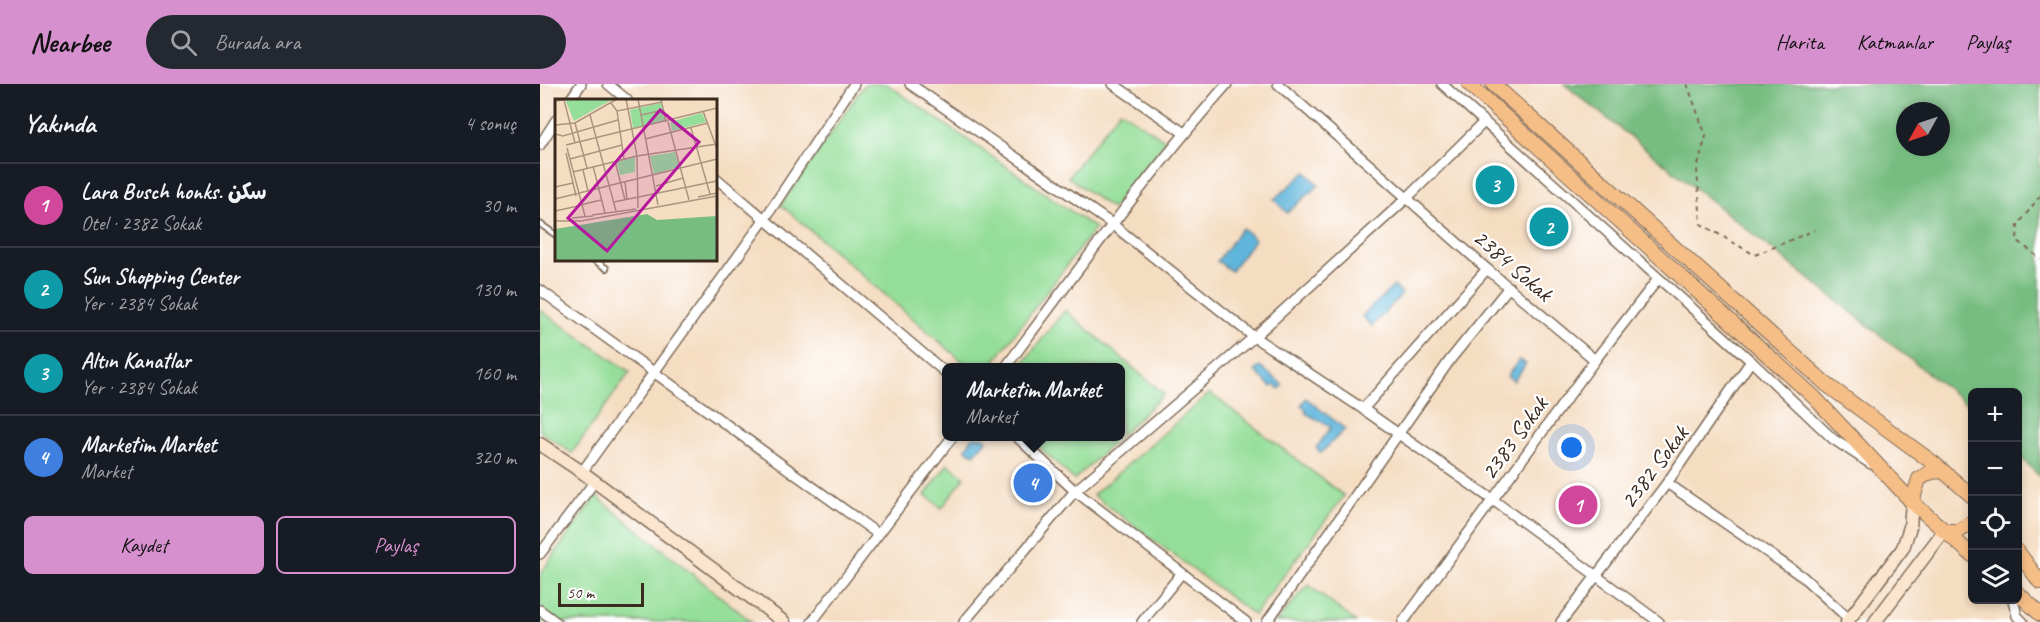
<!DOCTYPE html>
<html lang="tr">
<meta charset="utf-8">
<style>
body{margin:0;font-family:Caveat,"Playpen Sans Arabic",sans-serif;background:#242831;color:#f1f3f6}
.controls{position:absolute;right:18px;bottom:18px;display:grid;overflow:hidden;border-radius:9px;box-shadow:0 3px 9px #0003}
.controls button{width:54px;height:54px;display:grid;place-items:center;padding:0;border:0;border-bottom:2px solid #363941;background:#171b24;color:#f1f3f6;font:30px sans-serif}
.compass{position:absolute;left:1356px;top:18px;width:54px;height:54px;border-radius:50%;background:#171b24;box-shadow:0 3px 9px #0003;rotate:230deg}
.scale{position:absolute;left:18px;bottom:15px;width:86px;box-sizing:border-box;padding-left:6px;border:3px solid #3b2a1e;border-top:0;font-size:16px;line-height:21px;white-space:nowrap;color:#3b2a1e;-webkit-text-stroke:4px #fff;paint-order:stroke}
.you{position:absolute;left:1032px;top:364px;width:21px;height:21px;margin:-15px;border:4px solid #fff;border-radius:50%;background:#1a73e8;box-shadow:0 0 0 9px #1a73e833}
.badge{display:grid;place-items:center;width:39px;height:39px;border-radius:50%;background:#d690ce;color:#fff;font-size:20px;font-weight:700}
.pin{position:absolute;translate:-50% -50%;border:3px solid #fff;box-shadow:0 2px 6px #0006}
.popup{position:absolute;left:402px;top:279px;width:183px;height:78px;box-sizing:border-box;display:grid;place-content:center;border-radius:9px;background:#171b24;filter:drop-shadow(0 2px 4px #0005);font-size:20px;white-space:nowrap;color:#9ea1a6}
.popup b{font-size:22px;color:#f1f3f6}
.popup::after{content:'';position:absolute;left:50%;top:100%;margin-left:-12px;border:12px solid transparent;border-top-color:#171b24}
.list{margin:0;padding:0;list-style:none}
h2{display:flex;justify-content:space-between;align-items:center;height:78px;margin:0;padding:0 24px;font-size:26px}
h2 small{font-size:20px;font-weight:400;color:#9ea1a6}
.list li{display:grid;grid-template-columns:39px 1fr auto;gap:18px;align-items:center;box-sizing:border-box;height:84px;padding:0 24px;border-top:2px solid #363941}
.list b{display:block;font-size:22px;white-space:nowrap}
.list p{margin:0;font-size:20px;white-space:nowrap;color:#9ea1a6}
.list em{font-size:20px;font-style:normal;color:#9ea1a6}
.actions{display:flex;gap:12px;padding:18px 24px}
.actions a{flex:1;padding:14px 0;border:2px solid #d690ce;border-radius:9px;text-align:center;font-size:21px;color:#d690ce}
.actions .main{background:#d690ce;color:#111}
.icon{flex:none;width:33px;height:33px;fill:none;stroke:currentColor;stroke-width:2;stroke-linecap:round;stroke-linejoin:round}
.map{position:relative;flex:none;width:1500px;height:538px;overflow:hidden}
header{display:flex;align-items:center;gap:36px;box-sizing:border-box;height:84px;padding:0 30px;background:#d690ce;color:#111}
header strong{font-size:28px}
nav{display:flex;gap:33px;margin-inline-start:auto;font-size:21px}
.search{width:420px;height:54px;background:#242831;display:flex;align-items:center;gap:15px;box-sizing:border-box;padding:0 21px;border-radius:33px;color:#9ea1a6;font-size:22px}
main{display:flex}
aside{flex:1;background:#171b24}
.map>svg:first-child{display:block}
.green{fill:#94de99;stroke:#68845c;stroke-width:1.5}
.forest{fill:#77bd81;stroke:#597450;stroke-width:1.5;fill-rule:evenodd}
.water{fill:#5eb5db;stroke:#4c707c;stroke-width:1.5}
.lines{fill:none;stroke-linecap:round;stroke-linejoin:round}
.lane-casing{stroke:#7c6957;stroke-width:8}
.street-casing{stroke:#7c6957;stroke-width:12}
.secondary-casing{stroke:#7c6957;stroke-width:15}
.primary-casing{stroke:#7c6957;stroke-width:16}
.path{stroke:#7c6957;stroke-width:2;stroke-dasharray:4.5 4.5;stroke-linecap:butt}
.lane{stroke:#fff;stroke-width:4.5}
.street{stroke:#fff;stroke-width:9}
.secondary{stroke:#fbe5cf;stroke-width:12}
.primary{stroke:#f6be87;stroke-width:14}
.labels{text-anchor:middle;stroke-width:4.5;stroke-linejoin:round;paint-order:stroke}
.street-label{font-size:24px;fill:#3b2a1e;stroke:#fff}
.inset-road{fill:none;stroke:#ab9580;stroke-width:1.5}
.view{fill:#b5179e;fill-opacity:0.15;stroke:#b5179e;stroke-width:3}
.inset-edge{fill:none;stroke:#3b2a1e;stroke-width:3}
</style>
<header>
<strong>Nearbee</strong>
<div class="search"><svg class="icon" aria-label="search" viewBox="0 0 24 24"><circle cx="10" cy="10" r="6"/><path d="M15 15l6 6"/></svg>Burada ara</div>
<nav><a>Harita</a><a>Katmanlar</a><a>Paylaş</a></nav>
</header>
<main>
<aside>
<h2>Yakında<small>4 sonuç</small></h2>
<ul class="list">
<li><span class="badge" style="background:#d1479c">1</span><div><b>Lara Busch honks. سكن</b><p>Otel · 2382 Sokak</p></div><em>30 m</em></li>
<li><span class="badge" style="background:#0f9aa8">2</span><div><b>Sun Shopping Center</b><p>Yer · 2384 Sokak</p></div><em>130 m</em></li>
<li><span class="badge" style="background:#0f9aa8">3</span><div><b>Altın Kanatlar</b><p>Yer · 2384 Sokak</p></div><em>160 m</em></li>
<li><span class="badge" style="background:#3f7fe0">4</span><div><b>Marketim Market</b><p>Market</p></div><em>320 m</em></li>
</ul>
<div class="actions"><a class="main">Kaydet</a><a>Paylaş</a></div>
</aside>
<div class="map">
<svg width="1500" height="538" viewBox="0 0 1500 538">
<rect width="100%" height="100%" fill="#fff"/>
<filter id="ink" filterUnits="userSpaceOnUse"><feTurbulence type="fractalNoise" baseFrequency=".0167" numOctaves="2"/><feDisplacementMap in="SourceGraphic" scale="12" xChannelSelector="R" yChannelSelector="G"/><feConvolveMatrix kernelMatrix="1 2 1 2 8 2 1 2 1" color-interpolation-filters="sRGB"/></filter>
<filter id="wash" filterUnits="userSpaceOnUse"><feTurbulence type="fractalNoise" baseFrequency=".008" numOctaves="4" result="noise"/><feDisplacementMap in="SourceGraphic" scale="24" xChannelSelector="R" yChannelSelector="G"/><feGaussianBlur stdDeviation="1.35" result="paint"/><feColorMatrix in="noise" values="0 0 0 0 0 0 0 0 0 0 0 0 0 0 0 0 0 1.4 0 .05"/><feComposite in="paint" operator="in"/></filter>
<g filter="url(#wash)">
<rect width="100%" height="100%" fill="#f5ddc2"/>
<g class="green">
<path d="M325,0H347L555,144L450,283H429L241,121Z"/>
<path d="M580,26L626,57L572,125L528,93Z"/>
<path d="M0,226L90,288L32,369L0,347Z"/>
<path d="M525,226L624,310L580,352V284L480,283Z"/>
<path d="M670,309L804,412L714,531L553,411Z"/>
<path d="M489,353H579L534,396Z"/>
<path d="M408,380L425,393L402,424L385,411Z"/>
<path d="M56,412L212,538H0V490Z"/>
<path d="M768,501L816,538H736Z"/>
</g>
<path class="forest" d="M1024,0H1500V393L1478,370V308H1432V324ZM1365,27H1401V63H1365Z"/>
<g class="water">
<path d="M766,88L779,101L747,129L734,115Z"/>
<path d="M702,144L715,155L691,187L677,177Z"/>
<path d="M854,202L862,210L832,242L822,232Z"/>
<path d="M979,276L986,280L974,297L967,292Z"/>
<path d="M720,282L743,301L740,305L734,301L731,303L715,287Z"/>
<path d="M766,314L805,345L781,369L776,364L791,343L765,329L767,326L761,321Z"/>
<path d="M433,353H443L447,356L434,370L425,365Z"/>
</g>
</g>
<g filter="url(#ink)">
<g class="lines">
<g class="lane-casing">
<g id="lane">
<path d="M0,140L16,151"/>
<path d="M54,176L66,184"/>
</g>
</g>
<g class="street-casing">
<g id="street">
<path d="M68,0L87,16"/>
<path d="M370,0L572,140L714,253L823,325L953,416L1119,538"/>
<path d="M573,0L644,49"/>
<path d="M738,0L947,185L1055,276"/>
<path d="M902,0L1211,277L1293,355L1331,380"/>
<path d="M30,16L41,0"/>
<path d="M0,61L16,36"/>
<path d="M176,94L406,289"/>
<path d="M0,206L338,450"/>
<path d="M465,284C537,187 608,90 687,0"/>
<path d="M823,325L947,185"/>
<path d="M476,352L535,407L706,538"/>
<path d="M42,388L224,136L314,0"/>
<path d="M1127,399L1263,493L1309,535"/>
<path d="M0,470L55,397"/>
<path d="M1473,516L1477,532L1483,538"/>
<path d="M0,526L16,538"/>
<path d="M272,538L413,352"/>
<path d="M424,538L535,407L714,253L867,114L944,38"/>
<path d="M602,538L641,490"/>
<path d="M727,538L910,276L969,203"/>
<path d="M863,538L1055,276L1118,195"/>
<path d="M1021,538L1127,399L1211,277"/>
</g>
</g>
<g class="secondary-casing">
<g id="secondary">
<path d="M0,360L42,388L244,538"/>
<path d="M1307,538L1363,464L1370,443L1372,418"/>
<path d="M1335,538L1404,447"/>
</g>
</g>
<g class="primary-casing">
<g id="primary">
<path d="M929,0L1275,314L1372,418L1432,471"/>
<path d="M953,0L1286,300L1396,381L1432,412"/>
<path d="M1372,418L1379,395L1391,388L1403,387"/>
<path d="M1404,447H1418L1432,439"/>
<path d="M1478,468L1500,498"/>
<path d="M1478,509L1500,530"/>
</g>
</g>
<g class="path">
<path d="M1147,0L1166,52L1157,85L1161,140L1215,171L1275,146"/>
<path d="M1500,112L1478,141L1477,156L1500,175"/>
</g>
<use href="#lane" class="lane"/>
<use href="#street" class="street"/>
<use href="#secondary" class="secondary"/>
<use href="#primary" class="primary"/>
</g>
</g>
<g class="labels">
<g class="street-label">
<text transform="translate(973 181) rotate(41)" y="8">2384 Sokak</text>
<text transform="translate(974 354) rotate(-54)" y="8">2383 Sokak</text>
<text transform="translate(1114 383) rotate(-53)" y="8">2382 Sokak</text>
</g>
</g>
<g transform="translate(15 15)">
<rect width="162" height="162" fill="#f5ddc2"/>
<path d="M10,0H58L19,22ZM106,4L110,22L78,29L75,11ZM147,14L151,23L117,32L115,23ZM120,53L124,68L99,75L95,57ZM80,58V73L65,76L62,63Z" fill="#94de99"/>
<path d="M92,115L102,121L162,117V162H0V130Z" fill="#77bd81"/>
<path class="inset-road" d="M71,0L82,57L83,109M83,0L103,106M106,0L111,23M0,2L9,1L20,44M56,4L62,12L69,60M62,12L107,3M148,12L162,50M35,16L61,112M86,16L109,11M113,23L134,101M20,24L32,69M0,26L20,24L62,0M136,29L155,95M0,35L8,37L63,21M90,40L153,24M11,46L162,9M12,49L30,117M11,54L21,97M15,60L67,46M60,62L70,101M38,67L50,114M28,71L33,92M18,73L82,57L162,45M70,83L72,101M101,87L128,79M0,88L18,84M143,98L162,94M0,100L162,60M59,103L162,82M25,106L46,101M0,112L23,107M37,116L81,110M17,119L38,117M0,122H26L162,97"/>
<path class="view" d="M105,11L144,43L52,152L13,119Z"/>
<rect width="162" height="162" class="inset-edge"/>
</g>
</svg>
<div class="controls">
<button>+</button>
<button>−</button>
<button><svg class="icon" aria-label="locate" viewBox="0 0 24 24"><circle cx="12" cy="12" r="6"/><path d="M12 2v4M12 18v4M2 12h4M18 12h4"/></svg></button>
<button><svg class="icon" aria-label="layers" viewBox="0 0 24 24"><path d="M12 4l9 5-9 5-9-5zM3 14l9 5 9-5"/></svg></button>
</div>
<svg class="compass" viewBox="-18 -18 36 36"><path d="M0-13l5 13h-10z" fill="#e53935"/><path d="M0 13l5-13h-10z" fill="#9ea1a6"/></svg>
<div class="scale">50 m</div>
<div class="you"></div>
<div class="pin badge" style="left:1038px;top:421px;background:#d1479c">1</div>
<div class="pin badge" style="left:1009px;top:143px;background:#0f9aa8">2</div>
<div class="pin badge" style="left:955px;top:101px;background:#0f9aa8">3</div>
<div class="pin badge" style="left:493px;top:399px;background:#3f7fe0">4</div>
<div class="popup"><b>Marketim Market</b>Market</div>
</div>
</main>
